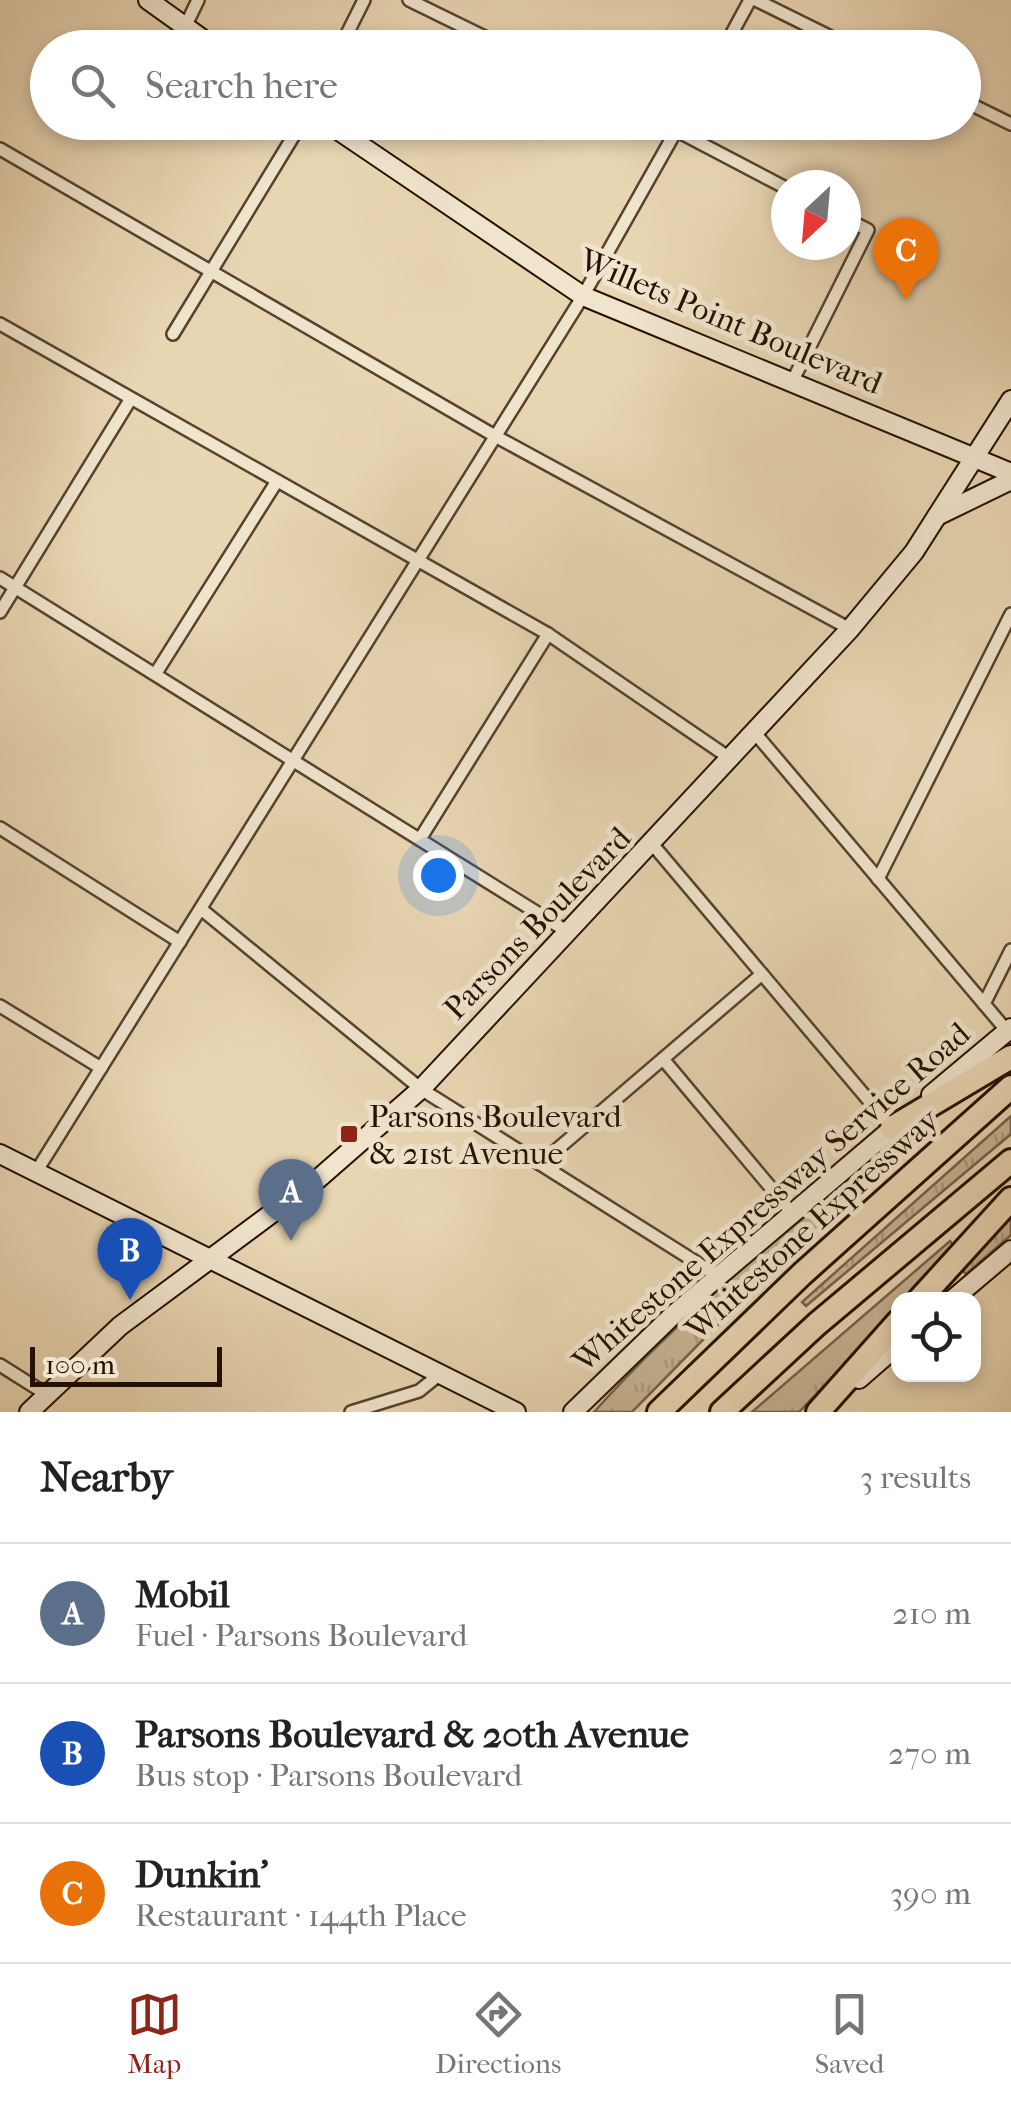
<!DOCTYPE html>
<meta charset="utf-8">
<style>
body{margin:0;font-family:"IM FELL French Canon",serif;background:#f6f6f6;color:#222}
.controls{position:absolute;right:30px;bottom:30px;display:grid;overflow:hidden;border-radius:20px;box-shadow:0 5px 15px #0003}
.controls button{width:90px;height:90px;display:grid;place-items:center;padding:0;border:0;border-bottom:2px solid #e0e0e0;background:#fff;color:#222;font:50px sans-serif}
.compass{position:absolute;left:771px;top:170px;width:90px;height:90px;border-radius:50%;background:#fff;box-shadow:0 5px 15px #0003;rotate:206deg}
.scale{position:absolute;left:30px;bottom:25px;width:192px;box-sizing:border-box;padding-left:10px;border:5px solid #251101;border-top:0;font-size:28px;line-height:35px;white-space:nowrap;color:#251101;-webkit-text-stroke:8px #f0e4cd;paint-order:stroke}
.you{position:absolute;left:438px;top:875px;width:35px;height:35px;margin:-25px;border:8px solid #fff;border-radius:50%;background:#1a73e8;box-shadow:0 0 0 15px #1a73e833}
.badge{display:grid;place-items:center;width:65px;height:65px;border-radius:50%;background:#8f2418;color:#fff;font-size:32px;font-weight:700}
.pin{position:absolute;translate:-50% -82px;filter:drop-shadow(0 2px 5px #0008)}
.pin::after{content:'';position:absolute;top:52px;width:35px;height:30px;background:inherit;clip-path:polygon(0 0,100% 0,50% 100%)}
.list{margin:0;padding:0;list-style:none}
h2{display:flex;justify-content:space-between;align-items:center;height:130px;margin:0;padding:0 40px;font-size:42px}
h2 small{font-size:32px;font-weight:400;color:#767676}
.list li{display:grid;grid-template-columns:65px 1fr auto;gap:30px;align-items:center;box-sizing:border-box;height:140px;padding:0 40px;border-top:2px solid #e0e0e0}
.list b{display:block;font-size:38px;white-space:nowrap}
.list p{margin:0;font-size:32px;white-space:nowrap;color:#767676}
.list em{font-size:32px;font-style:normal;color:#767676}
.icon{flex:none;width:55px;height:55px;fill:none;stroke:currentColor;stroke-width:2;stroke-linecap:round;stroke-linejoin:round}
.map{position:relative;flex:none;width:1011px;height:1412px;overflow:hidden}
.search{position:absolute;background:#fff;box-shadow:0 5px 15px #0003;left:30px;right:30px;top:30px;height:110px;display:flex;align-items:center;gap:25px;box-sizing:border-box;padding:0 35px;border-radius:55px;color:#767676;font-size:38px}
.sheet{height:550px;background:#fff}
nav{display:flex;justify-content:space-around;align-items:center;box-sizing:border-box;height:140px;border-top:2px solid #e0e0e0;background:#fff;font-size:28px;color:#767676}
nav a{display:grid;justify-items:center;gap:5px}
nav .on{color:#8f2418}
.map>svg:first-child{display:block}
.grass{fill:url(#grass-tufts);stroke:#76624a;stroke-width:2.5}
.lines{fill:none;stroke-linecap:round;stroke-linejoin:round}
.street-casing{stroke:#56422d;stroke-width:16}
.secondary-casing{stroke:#251101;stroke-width:22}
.highway-casing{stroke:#251101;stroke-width:28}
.street{stroke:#f0e4cd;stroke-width:11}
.secondary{stroke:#f0e4cd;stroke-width:18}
.highway{stroke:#e8d5b2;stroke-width:22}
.poi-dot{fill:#8f2418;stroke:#f0e4cd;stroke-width:4}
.labels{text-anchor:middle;stroke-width:10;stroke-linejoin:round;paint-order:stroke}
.street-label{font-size:32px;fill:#251101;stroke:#f0e4cd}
.poi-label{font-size:32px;fill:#251101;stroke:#f0e4cd;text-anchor:start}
</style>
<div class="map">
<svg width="1011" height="1412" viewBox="0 0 1011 1412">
<defs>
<pattern id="grass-tufts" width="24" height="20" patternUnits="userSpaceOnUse" patternTransform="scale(2.5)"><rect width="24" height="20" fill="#c7b494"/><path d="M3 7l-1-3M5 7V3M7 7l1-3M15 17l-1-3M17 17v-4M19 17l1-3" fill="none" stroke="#ab9a7e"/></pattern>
</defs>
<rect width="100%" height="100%" fill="#e8d5b2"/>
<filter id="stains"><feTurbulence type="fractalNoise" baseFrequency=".002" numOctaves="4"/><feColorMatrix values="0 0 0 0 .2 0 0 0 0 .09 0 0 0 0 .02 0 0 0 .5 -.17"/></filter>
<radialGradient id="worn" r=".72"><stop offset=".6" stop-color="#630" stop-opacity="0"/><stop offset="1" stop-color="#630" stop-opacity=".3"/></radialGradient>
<g class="grass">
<path d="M1011,1116V1134L806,1306L802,1302Z"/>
<path d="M913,1134L918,1140L747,1295L632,1412H594C687,1308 801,1217 913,1134Z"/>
<path d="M1011,1214V1235L966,1274L960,1268Z"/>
<path d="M950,1241L955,1248L907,1299L898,1300V1309L799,1412H752Z"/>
</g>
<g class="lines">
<g class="street-casing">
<g id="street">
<path d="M409,0L507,48"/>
<path d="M756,0L853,48"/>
<path d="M185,27L198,0"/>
<path d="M340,48L364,0"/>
<path d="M724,48L750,0"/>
<path d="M964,101L1011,124"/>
<path d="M660,122L786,188"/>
<path d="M0,149L495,436L850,629"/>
<path d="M0,324L548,634L731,759"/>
<path d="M173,334L302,122"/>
<path d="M792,382L868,230L846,219"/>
<path d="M0,578L568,932"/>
<path d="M0,612L130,400"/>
<path d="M156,673L277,481"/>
<path d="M755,733L1007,1031"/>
<path d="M0,828L180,942"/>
<path d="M420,839L548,634"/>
<path d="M653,845L892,1128"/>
<path d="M878,879L1011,614"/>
<path d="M201,909L421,1089L718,1276"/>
<path d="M984,1004L1011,950"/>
<path d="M0,1006L101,1068"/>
<path d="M663,1059L792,1213"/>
<path d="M540,1164L762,974"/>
<path d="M36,1172L583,296L681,122"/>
<path d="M0,1365L46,1394"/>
<path d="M351,1412L419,1391L440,1374"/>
</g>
</g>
<g class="secondary-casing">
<g id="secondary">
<path d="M148,0L215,48"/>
<path d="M326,122L583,296L1011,473"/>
<path d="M937,516L1011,480"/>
<path d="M931,1095L1011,1028"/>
<path d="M0,1154L516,1412"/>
<path d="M952,1300L1011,1250"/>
<path d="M859,1379L898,1345"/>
<path d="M29,1412L120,1326L318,1179L421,1089L850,629L914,552L1011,400"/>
<path d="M573,1412L673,1315L900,1122"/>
</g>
</g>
<g class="highway-casing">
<g id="highway">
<path d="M892,1128L1011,1057"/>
<path d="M919,1300L1011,1199"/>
<path d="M659,1412L802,1274L1011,1087"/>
<path d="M722,1412L817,1324L1011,1161"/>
<path d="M818,1412L898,1322"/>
</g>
</g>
<use href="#street" class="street"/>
<use href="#secondary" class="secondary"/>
<use href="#highway" class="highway"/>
</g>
<rect class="poi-dot" x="339" y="1124" width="20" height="20" rx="5"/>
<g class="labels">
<g class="street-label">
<text transform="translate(731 321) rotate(23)" y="11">Willets Point Boulevard</text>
<text transform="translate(537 923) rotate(-46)" y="11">Parsons Boulevard</text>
<text transform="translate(771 1197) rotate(-41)" y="11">Whitestone Expressway Service Road</text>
<text transform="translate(812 1224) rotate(-42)" y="11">Whitestone Expressway</text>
</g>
<g class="poi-label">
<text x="369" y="1127">Parsons Boulevard<tspan x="369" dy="37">&amp; 21st Avenue</tspan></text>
</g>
</g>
<rect width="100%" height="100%" filter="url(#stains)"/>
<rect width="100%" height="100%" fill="url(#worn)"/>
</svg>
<div class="controls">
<button><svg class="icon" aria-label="locate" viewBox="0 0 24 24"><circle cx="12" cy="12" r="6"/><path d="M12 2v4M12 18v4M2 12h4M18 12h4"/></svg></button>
</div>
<svg class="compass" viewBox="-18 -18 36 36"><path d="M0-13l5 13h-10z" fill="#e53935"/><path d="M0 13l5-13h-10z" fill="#767676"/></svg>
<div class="scale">100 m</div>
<div class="you"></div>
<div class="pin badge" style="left:291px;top:1241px;background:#5c6f8a">A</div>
<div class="pin badge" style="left:130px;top:1300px;background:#1a4fb4">B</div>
<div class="pin badge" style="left:906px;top:300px;background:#e8710a">C</div>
<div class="search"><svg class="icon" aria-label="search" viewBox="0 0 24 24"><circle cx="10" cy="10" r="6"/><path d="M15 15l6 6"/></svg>Search here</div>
</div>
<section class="sheet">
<h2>Nearby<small>3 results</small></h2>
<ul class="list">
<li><span class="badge" style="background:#5c6f8a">A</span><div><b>Mobil</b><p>Fuel · Parsons Boulevard</p></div><em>210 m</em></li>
<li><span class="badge" style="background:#1a4fb4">B</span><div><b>Parsons Boulevard &amp; 20th Avenue</b><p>Bus stop · Parsons Boulevard</p></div><em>270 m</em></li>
<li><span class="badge" style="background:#e8710a">C</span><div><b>Dunkin'</b><p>Restaurant · 144th Place</p></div><em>390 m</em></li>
</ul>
</section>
<nav>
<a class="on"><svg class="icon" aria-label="map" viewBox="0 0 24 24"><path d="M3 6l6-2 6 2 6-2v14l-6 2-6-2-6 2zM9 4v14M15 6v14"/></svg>Map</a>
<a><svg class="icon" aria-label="directions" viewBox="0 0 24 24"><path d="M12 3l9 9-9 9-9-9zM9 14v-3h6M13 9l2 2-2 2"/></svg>Directions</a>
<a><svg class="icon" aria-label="saved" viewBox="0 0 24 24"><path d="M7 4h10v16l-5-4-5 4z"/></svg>Saved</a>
</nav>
